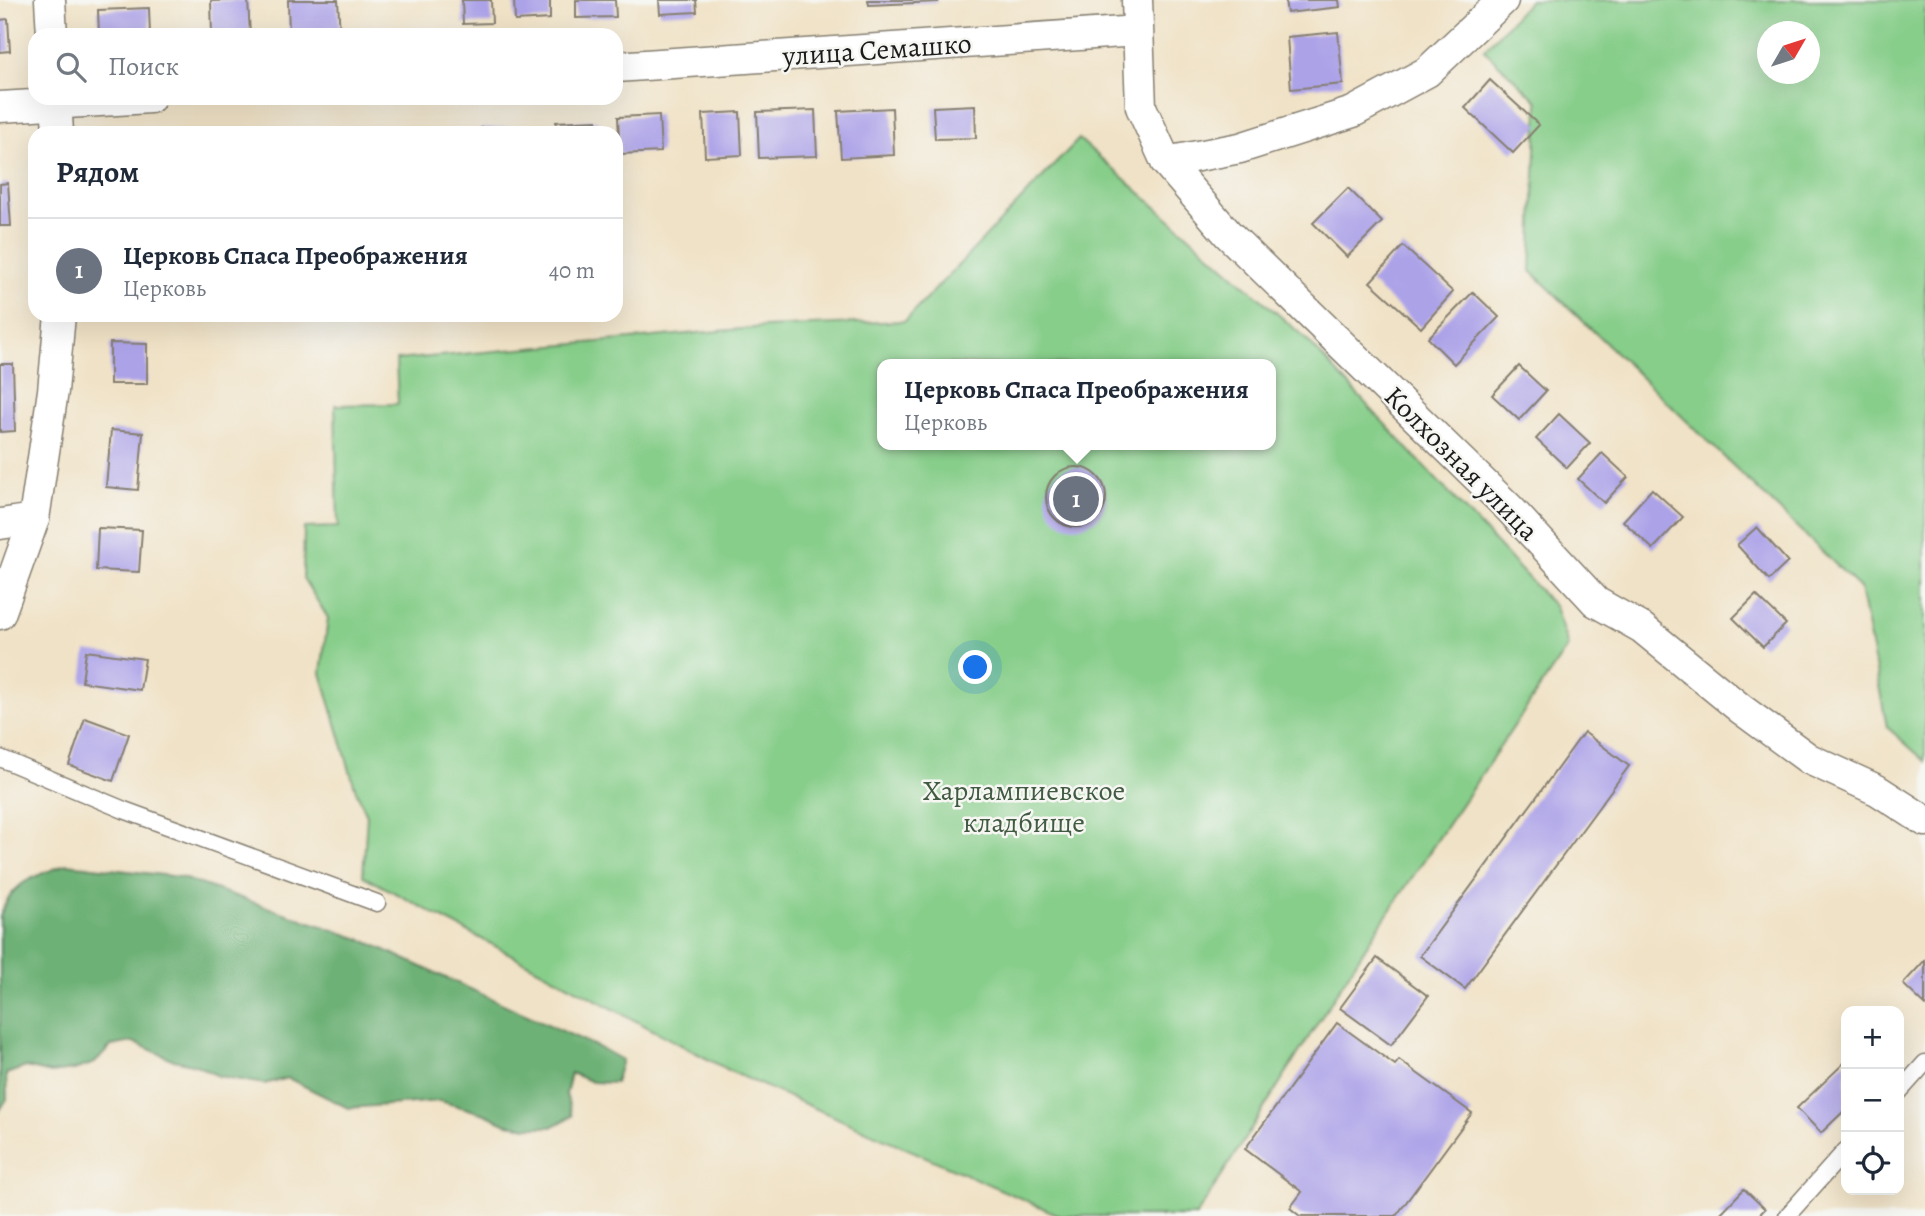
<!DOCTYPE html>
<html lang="ru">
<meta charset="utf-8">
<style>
body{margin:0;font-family:Alegreya,serif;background:#f6f6f7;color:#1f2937}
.controls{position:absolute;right:21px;bottom:21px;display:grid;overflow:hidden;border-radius:14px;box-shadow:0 7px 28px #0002}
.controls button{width:63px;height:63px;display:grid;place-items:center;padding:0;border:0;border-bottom:2px solid #e0e1e3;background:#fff;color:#1f2937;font:35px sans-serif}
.compass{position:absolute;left:1757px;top:21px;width:63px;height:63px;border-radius:50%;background:#fff;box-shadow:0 7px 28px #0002;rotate:51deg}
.you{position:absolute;left:976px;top:668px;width:24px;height:24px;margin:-18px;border:5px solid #fff;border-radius:50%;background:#1a73e8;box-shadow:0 0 0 10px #1a73e833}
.badge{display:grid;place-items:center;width:46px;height:46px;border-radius:50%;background:#0f766e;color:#fff;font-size:23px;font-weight:700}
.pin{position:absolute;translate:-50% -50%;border:4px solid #fff;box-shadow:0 2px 7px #0006}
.popup{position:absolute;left:877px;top:359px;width:399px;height:91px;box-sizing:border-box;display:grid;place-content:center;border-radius:14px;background:#fff;filter:drop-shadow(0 2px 5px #0005);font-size:23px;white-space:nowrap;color:#747a83}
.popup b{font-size:26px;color:#1f2937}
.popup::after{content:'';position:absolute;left:50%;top:100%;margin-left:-14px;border:14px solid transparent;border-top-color:#fff}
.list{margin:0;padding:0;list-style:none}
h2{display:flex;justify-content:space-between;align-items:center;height:91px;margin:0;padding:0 28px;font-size:30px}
h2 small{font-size:23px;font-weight:400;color:#747a83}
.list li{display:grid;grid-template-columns:46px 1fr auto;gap:21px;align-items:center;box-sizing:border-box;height:105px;padding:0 28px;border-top:2px solid #e0e1e3}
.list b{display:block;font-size:26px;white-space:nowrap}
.list p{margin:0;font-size:23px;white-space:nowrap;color:#747a83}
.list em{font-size:23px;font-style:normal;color:#747a83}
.icon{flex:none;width:38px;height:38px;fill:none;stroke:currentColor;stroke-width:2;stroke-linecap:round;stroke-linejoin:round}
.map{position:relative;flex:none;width:1925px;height:1216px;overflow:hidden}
.search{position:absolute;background:#fff;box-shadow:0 7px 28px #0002;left:28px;top:28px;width:595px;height:77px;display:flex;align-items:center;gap:18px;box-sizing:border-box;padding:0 24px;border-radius:21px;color:#747a83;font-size:26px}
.panel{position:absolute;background:#fff;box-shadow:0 7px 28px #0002;left:28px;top:126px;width:595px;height:196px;border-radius:21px}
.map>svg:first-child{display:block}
.green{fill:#87ce8a;stroke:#527553;stroke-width:2;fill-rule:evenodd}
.forest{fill:#6db176;stroke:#446649;stroke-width:2}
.building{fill:#aca2e8}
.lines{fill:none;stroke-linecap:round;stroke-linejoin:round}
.service-casing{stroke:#867f71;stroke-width:19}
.minor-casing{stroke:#867f71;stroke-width:33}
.service{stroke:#fff;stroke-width:16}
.minor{stroke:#fff;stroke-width:30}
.labels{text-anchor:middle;stroke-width:5;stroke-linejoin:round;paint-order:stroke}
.street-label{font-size:28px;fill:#1c1c1c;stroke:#f6f6f2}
.park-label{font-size:28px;fill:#415a42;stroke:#f6f6f2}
</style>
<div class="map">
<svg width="1925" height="1216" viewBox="0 0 1925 1216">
<rect width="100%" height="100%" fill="#f6f6f2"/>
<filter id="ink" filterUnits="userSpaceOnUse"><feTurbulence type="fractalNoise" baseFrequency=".0143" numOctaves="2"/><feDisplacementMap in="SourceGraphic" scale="14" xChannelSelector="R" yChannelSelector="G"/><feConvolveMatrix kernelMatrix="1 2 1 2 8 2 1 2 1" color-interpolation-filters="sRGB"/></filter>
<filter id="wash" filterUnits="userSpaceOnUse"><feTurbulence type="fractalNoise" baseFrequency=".00686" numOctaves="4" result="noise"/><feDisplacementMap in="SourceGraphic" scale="28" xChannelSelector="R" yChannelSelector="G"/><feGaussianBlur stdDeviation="1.57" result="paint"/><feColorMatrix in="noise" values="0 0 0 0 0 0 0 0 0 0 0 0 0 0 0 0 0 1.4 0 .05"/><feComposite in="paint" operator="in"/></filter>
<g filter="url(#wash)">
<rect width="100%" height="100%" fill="#f0e2c6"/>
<g class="green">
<path d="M1530,0H1925V761L1887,727L1860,588L1531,271L1538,102L1484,50ZM1768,32H1810V74H1768Z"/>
<path d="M1079,139L1304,337L1555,607L1568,646L1370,940L1196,1216H1061L732,1072L363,876L367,815L356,791L321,673L328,618L303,578L304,528L338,527L335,405L398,404L396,360L764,327L905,321ZM882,364H1270V445H882Z"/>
</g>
<path class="forest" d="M67,864L180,877L363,940L604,1050L622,1060L615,1083L592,1082L571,1073L566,1094L572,1116L552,1127H529L507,1124L485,1114L440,1101L348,1108L288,1078L264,1084L218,1076L196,1065L174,1060L133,1042L111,1046L95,1063L74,1070L51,1073L26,1067L6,1074L7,1099L0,1110V917C11,880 35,877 67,864Z"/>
<g id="blocks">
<g class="building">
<path d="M248,0L250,35H212L211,1Z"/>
<path d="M288,0H338L340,35H289Z"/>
<path d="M462,0H491L492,23L463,24Z"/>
<path d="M514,0H550V19L515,21Z"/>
<path d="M576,0H615L616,17L576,18Z"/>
<path d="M659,0H696L697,12L660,14Z"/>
<path d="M868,0H937L938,2L869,5Z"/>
<path d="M1285,0H1339L1340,7L1287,13Z"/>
<path d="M149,8L150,35H99L98,10Z"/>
<path d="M8,19L10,51L0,52V20Z"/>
<path d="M1338,32L1343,84L1291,89L1287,37Z"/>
<path d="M1490,80L1539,125L1513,153L1465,108Z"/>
<path d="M975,105L976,138L935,139L933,107Z"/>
<path d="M892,108L894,155L841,158L838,111Z"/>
<path d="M815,110L817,156L759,158L757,112Z"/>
<path d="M740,112L742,155L705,157L703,114Z"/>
<path d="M659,115L661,152L620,154L618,117Z"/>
<path d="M597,120L598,133H557L556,122Z"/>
<path d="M530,126V133H481V128Z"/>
<path d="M8,183L11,226H0V184Z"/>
<path d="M1348,188L1382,222L1347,257L1313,223Z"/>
<path d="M1403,246L1453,292L1421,328L1370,282Z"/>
<path d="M1473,292L1499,317L1454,364L1428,338Z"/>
<path d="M110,343L147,344V384H110Z"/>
<path d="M0,364H13L15,431L0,432Z"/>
<path d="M1519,366L1546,391L1519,420L1492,395Z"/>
<path d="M1559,414L1590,443L1567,468L1536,439Z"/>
<path d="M111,430L143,433L138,490L106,487Z"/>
<path d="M1602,453L1628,477L1604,503L1578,479Z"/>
<circle cx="1076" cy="497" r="30"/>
<path d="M1652,489L1683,517L1653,549L1623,521Z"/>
<path d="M1757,527L1788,562L1769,580L1737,545Z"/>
<path d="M98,528L142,530L139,572L96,570Z"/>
<path d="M1756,595L1786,624L1763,647L1733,618Z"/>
<path d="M86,651L145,659L140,690L82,682Z"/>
<path d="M85,718L129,734L113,781L69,765Z"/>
<path d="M1584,732L1629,766L1465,989L1420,956Z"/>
<path d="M1377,958L1428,996L1391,1045L1340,1008Z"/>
<path d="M1925,960V1005L1903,984Z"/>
<path d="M1337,1023L1395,1065L1399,1060L1472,1113L1396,1216H1300L1290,1208L1302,1192L1245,1149Z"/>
<path d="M1846,1061V1109L1821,1133L1797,1108Z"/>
<path d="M1744,1189L1765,1209L1758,1216H1718Z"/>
</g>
</g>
</g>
<g filter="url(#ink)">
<use href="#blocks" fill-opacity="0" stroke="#867f71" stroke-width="2"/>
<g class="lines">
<g class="service-casing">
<g id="service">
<path d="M0,758L124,810L377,903"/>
<path d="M1899,1092L1925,1063"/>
<path d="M1787,1216L1846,1150"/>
</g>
</g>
<g class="minor-casing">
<g id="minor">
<path d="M50,0L52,35"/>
<path d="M1137,0L1141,107L1166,162L1228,234L1510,509L1596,602L1642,628L1741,709L1809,759L1877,790L1925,821"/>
<path d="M616,67L1137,31"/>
<path d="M56,98L58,133"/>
<path d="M0,107L150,98"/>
<path d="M1166,162L1240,148L1353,112L1427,72L1503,0"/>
<path d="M0,524L34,519"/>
<path d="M0,614L34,519L53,391L60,315"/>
</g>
</g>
<use href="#service" class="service"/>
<use href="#minor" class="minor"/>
</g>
</g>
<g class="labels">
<g class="street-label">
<text transform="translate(877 49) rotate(-4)" y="10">улица Семашко</text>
<text transform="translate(1462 463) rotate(45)" y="10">Колхозная улица</text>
</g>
<g class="park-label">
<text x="1024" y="800">Харлампиевское<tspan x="1024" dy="32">кладбище</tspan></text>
</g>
</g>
</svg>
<div class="controls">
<button>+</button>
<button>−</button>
<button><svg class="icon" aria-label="locate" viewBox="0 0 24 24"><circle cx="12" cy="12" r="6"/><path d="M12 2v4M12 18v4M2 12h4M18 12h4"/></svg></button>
</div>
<svg class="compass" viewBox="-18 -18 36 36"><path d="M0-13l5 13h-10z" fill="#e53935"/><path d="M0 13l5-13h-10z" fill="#747a83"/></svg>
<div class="you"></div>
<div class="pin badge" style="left:1076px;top:499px;background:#6b7280">1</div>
<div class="popup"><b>Церковь Спаса Преображения</b>Церковь</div>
<div class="search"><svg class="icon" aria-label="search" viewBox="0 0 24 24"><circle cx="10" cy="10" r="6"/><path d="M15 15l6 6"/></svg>Поиск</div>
<section class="panel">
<h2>Рядом<small></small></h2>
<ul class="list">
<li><span class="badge" style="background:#6b7280">1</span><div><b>Церковь Спаса Преображения</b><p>Церковь</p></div><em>40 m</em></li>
</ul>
</section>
</div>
